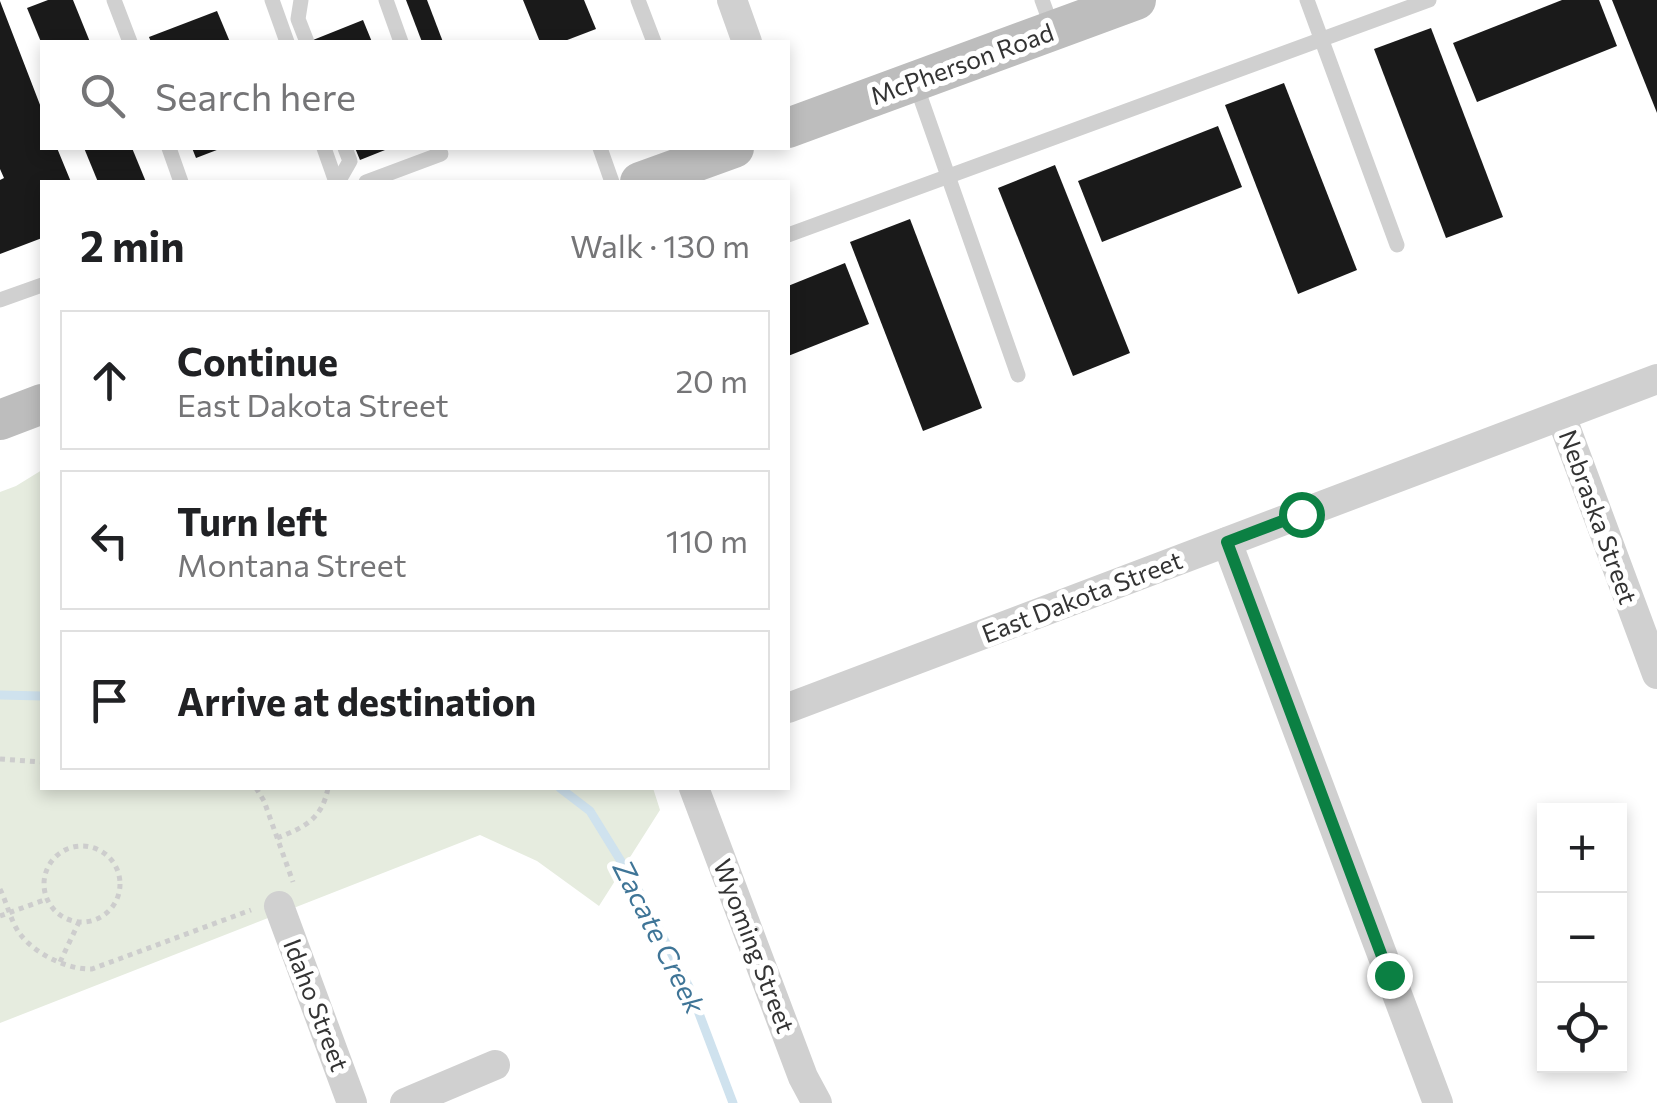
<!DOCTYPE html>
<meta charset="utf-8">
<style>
body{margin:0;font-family:Commissioner,sans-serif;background:#f6f6f6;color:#202124}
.controls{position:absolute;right:30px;bottom:30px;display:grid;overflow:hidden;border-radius:0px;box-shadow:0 5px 15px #0003}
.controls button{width:90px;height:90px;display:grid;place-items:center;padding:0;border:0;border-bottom:2px solid #e0e0e0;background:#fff;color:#202124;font:50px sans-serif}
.stop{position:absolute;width:30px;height:30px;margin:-22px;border:8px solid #0b8043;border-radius:50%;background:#fff}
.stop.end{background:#0b8043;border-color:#fff;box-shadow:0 2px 10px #0008}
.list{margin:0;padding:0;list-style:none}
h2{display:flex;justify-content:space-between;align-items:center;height:130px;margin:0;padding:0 40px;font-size:42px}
h2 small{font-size:32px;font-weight:400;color:#757577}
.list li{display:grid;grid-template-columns:65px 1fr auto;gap:30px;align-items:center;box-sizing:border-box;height:140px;margin:0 20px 20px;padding:0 20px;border:2px solid #e0e0e0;border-radius:0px}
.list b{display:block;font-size:38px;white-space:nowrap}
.list p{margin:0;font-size:32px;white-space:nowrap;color:#757577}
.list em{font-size:32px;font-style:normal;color:#757577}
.icon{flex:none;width:55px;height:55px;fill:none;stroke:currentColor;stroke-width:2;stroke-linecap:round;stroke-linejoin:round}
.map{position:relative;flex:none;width:1657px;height:1103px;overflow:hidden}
.search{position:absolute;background:#fff;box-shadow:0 5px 15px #0003;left:40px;top:40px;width:750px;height:110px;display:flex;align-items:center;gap:25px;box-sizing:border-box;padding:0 35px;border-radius:0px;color:#757577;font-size:38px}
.panel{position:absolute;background:#fff;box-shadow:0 5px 15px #0003;left:40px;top:180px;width:750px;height:610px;border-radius:0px}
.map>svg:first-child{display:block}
.green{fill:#e6ecdf}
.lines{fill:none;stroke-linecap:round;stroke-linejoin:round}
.stream{stroke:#cfe2ee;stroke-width:9}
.building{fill:#1a1a1a}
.path{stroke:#cdcdcd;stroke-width:5;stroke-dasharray:5 5;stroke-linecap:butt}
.lane{stroke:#d0d0d0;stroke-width:15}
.street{stroke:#d0d0d0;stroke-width:30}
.secondary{stroke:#bdbdbd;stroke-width:40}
.route{stroke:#0b8043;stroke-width:12}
.labels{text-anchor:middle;stroke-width:10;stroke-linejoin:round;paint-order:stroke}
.street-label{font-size:25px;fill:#333;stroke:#fff}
.water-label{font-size:28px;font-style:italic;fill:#3f7597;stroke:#fff}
</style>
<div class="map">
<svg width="1657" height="1103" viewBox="0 0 1657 1103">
<rect width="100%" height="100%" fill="#fff"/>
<path class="green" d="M42,470V788H653L660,810L599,906L537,861L480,835L0,1023V492L16,486Z"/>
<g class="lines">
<g class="stream">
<path d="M0,695L42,696"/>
<path d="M560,788L590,811L635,884L689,987L733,1103"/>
</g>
</g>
<g class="building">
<path d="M48,0H73L90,42H41L27,8Z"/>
<path d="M406,0H427L443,42H422Z"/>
<path d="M523,0H584L596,29L562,42H540Z"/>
<path d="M1562,0H1599L1617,46L1477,102L1453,43Z"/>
<path d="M1612,0H1657V113Z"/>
<path d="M0,1L42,110V148H57L71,182H42V238L0,254V180L4,178L0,169Z"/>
<path d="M217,11L230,42H151L149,37Z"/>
<path d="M363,20L372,42H308Z"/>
<path d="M1431,28L1503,217L1446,238L1374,49Z"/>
<path d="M1284,83L1357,270L1298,294L1225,105Z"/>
<path d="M1218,126L1242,187L1102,242L1078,181Z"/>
<path d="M84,148H132L146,182H98Z"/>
<path d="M192,148H222L196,158Z"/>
<path d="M355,148H390L360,160Z"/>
<path d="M1055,165L1130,353L1073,376L998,188Z"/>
<path d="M910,219L982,408L923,431L850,242Z"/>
<path d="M845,263L869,324L788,356V286Z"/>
</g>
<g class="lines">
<g class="path">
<path d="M0,759L42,762"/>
<path d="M256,788L264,801L293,882"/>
<path d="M277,838C305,827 322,819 328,788"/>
<circle cx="82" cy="884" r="38"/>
<path d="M0,889C7,903 11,922 20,934C35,954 68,970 92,969L251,910"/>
<path d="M0,916L47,899"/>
<path d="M60,962L79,922"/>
</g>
<g class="lane">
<path d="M114,0L130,42"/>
<path d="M272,0L287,42"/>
<path d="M301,0L298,19L307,42"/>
<path d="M386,0L401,42"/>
<path d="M638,0L654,42"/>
<path d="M1042,0L1053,30"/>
<path d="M1307,0L1397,245"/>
<path d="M915,82L1018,375"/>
<path d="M169,148L181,182"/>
<path d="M324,148L336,182"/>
<path d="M600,148L612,182"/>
<path d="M338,182L350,161L345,148"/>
<path d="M366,182L441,154L438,148"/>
<path d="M788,235L1429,0"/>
<path d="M0,300L42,285"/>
</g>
<g class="street">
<path d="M732,0L747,42"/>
<path d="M1561,416L1657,674"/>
<path d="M1227,542L1438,1103"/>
<path d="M788,708L1657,379"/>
<path d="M694,788L803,1077L817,1103"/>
<path d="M279,906L352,1103"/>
<path d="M405,1103L495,1065"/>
</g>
<g class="secondary">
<path d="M788,128L1136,0"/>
<path d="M640,182L734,148"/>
<path d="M0,420L42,404"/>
</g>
</g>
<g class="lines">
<path class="route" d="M1301,514L1227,542L1389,975"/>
</g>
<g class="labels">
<g class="street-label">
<text transform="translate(962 64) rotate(-20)" y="9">McPherson Road</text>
<text transform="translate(1598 517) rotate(70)" y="9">Nebraska Street</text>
<text transform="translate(1082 597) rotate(-21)" y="9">East Dakota Street</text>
<text transform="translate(754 946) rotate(69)" y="9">Wyoming Street</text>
<text transform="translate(316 1005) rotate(69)" y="9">Idaho Street</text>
</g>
<g class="water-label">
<text transform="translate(659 937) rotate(63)" y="10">Zacate Creek</text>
</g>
</g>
</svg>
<div class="controls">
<button>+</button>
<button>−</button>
<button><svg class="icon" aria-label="locate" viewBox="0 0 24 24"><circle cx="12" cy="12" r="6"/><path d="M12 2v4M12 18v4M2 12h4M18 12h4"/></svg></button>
</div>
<div class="stop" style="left:1301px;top:514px"></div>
<div class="stop end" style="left:1389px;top:975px"></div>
<div class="search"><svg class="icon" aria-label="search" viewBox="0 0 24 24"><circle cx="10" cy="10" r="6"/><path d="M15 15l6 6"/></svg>Search here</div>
<section class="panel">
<h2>2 min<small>Walk · 130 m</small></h2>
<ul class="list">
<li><svg class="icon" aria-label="ahead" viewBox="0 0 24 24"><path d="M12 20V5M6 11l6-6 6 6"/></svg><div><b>Continue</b><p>East Dakota Street</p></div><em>20 m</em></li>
<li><svg class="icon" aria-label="left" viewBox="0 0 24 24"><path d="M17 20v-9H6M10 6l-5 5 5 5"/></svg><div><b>Turn left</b><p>Montana Street</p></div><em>110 m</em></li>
<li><svg class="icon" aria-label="arrive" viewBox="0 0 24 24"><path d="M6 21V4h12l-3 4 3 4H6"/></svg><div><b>Arrive at destination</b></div></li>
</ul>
</section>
</div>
